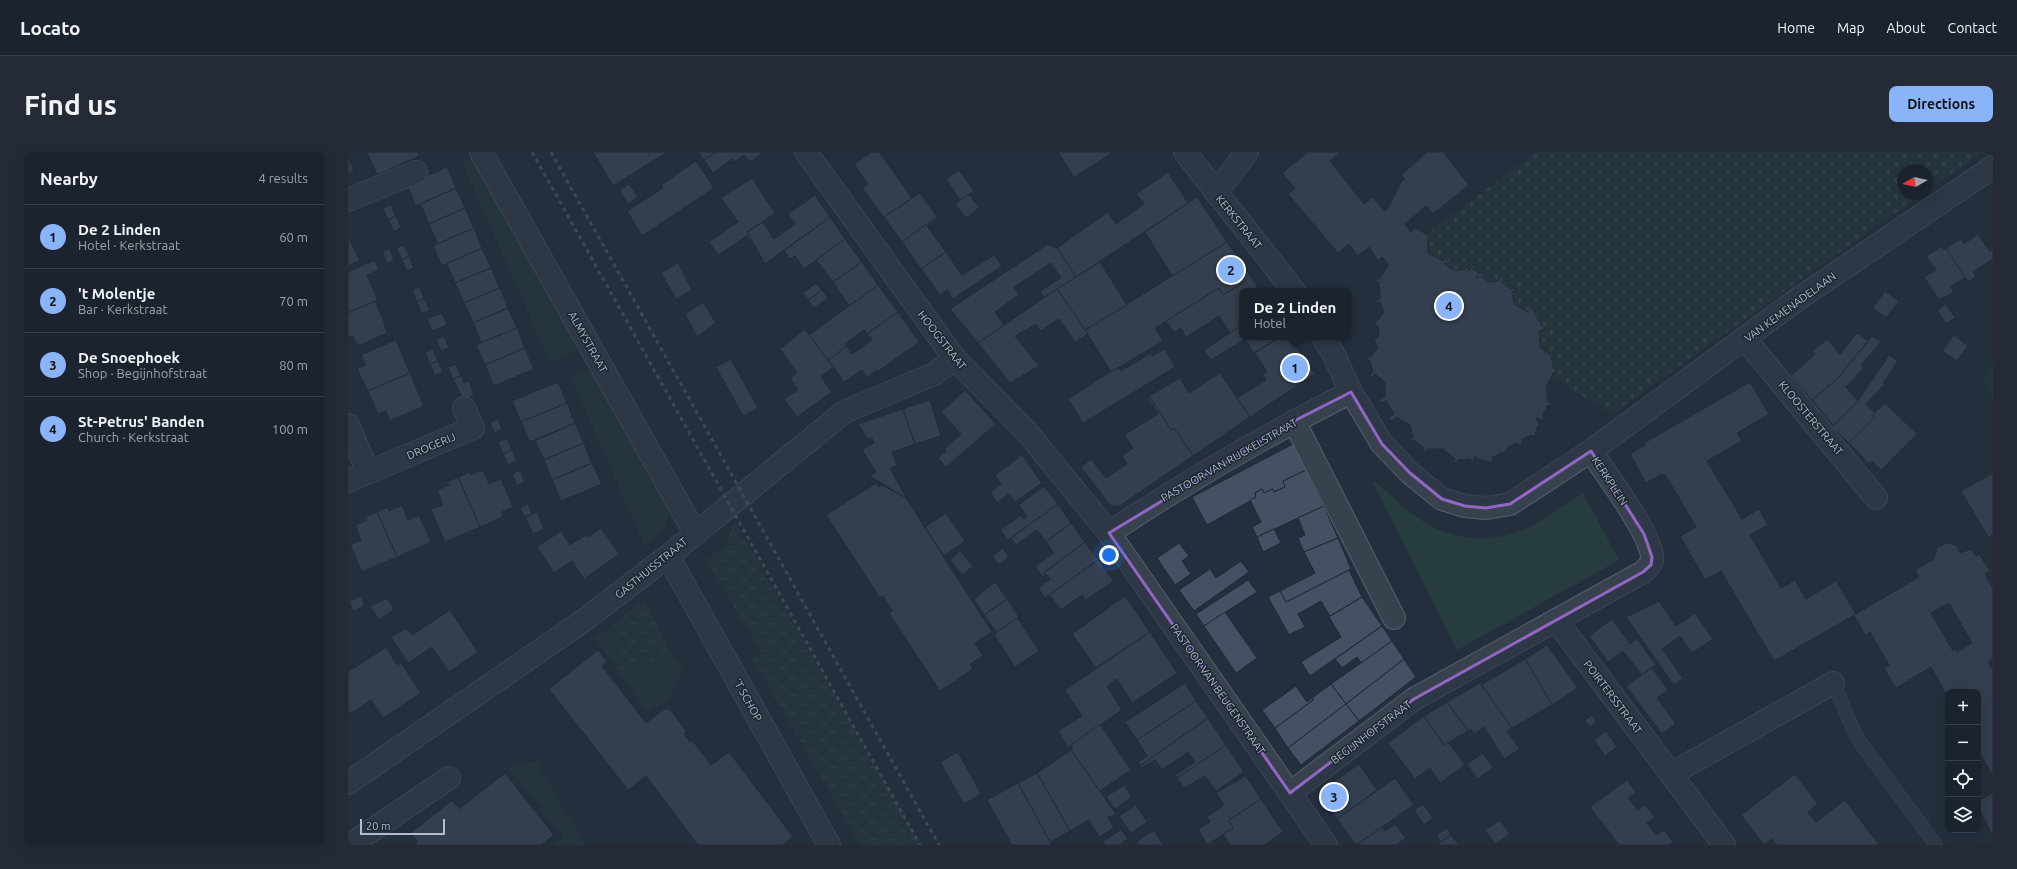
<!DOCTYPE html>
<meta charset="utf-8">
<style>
body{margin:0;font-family:Ubuntu,sans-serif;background:#242b36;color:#f1f3f6}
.controls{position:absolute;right:12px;bottom:12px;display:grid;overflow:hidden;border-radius:8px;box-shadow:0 4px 16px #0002}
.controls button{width:36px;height:36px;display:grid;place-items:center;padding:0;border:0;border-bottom:1px solid #39404a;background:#1b232e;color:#f1f3f6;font:20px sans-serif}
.compass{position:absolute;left:1549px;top:12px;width:36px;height:36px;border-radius:50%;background:#1b232e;box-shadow:0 4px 16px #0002;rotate:261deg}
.scale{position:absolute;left:12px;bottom:10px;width:85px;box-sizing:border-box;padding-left:4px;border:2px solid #b4bcc9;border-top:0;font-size:11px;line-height:14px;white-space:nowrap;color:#b4bcc9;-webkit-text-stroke:3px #1d2633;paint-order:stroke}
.you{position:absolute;left:761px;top:403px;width:14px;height:14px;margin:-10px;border:3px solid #fff;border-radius:50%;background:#1a73e8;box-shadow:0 0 0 6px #1a73e833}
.badge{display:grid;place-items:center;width:26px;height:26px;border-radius:50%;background:#8ab4f8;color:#111;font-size:13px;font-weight:700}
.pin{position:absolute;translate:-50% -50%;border:2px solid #fff;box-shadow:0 1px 4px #0006}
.popup{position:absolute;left:891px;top:136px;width:112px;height:52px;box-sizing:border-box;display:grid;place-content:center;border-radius:8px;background:#1b232e;filter:drop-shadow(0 1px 3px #0005);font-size:13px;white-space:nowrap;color:#a0a4aa}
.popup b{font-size:15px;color:#f1f3f6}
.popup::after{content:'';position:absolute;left:50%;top:100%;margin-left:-8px;border:8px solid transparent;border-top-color:#1b232e}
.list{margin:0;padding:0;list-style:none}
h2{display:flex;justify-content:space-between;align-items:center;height:52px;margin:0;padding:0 16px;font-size:17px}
h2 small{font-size:13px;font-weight:400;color:#a0a4aa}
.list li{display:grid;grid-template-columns:26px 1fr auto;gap:12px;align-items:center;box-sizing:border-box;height:64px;padding:0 16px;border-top:1px solid #39404a}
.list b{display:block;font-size:15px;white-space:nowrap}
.list p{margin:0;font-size:13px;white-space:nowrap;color:#a0a4aa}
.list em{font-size:13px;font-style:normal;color:#a0a4aa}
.icon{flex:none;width:22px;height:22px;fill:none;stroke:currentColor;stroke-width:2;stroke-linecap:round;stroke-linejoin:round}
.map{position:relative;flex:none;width:1645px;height:693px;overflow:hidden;border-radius:8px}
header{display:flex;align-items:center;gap:24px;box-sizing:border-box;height:56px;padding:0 20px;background:#1b232e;border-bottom:1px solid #39404a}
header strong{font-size:19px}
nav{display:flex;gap:22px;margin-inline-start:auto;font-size:14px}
.intro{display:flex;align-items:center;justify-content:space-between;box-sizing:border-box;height:96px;padding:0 24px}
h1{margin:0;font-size:28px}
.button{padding:10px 18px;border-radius:8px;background:#8ab4f8;color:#111;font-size:14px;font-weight:700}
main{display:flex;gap:24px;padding:0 24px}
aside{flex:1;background:#1b232e;border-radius:8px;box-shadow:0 4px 16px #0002}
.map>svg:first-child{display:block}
.green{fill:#263c3f}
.forest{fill:url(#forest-crowns)}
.cemetery{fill:url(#cemetery-stones)}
.building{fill:#455162;stroke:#1f2835;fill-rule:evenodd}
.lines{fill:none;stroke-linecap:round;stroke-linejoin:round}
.service-casing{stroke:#565f6c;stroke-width:14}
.minor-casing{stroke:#565f6c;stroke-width:24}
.service{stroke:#38414e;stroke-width:13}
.minor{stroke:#38414e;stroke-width:22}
.rail{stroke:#5a6575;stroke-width:3;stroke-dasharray:4 4;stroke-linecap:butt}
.marked{fill:none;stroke:#9266c3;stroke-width:3;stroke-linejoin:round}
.labels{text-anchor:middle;stroke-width:3;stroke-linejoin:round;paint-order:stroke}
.street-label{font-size:11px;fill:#b4bcc9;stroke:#1d2633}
</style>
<header>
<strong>Locato</strong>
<nav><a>Home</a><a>Map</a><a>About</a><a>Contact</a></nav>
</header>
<div class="intro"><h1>Find us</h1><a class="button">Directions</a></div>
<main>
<aside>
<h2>Nearby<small>4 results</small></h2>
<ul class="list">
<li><span class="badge">1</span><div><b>De 2 Linden</b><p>Hotel · Kerkstraat</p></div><em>60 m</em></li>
<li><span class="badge">2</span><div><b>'t Molentje</b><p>Bar · Kerkstraat</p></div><em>70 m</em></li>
<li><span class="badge">3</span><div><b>De Snoephoek</b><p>Shop · Begijnhofstraat</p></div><em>80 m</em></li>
<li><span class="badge">4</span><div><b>St-Petrus' Banden</b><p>Church · Kerkstraat</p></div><em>100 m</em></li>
</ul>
</aside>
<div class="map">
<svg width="1645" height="693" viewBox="0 0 1645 693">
<defs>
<pattern id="forest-crowns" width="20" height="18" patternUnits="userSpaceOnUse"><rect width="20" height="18" fill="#263c3f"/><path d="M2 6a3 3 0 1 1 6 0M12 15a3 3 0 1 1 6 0" fill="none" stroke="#435659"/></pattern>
<pattern id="cemetery-stones" width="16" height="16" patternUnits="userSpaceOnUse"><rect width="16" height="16" fill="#263c3f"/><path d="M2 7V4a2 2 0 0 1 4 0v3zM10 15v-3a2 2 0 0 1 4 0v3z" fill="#435659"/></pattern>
</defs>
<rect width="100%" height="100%" fill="#242f3e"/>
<g class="green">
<path d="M123,6L231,198L202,210L114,10Z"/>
<path d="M1645,211V248L1635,229Z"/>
<path d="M243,217L321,358C319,376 312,385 297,395L223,225Z"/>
<path d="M1028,330C1041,341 1053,354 1067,364C1097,387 1140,393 1175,378C1196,368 1215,353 1235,341L1271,408L1109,498L1025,331Z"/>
<path d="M262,476L274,517L320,496L319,494L335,518L321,546L300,561L247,487Z"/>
<path d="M188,609L237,693H206L216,685L160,615Z"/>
</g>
<g class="forest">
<path d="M386,369L572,693H512L404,505L413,500L358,408L377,395Z"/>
<path d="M296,447L320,496L294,517H274L262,476Z"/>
</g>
<path class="cemetery" d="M1188,0H1634L1579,39V18H1555V42H1574L1264,262L1200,223L1111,160L1069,89Z"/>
<g class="building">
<path d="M19,0H69L71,4L29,23Z"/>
<path d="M245,0H319L265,34Z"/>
<path d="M350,0H368L356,8Z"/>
<path d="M368,0H415L402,10L396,3L386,10L384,7L365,21L356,8Z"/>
<path d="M524,0H531L564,46L536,65L514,36L520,32L506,12Z"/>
<path d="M710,0H766L726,25Z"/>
<path d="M960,0H990L991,2L982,9L1016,52L1025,45L1036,59L1040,56L1053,30L1057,27L1053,23L1079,0H1095L1121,33L1085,62L1078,54L1057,72L1063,80L1067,76L1080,83V101L1095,109L1097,106L1100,108L1097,111L1102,117L1106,116L1108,119L1117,117L1118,115L1121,116L1120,119L1123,115L1131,121L1128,126L1135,125L1139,130L1150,129L1152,125L1155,126L1154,130L1163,137L1166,136L1167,139L1164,140L1166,152L1179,160L1184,156L1194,174H1196L1197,177L1191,179L1192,195L1202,203L1204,201L1206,204L1203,205L1206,217L1209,218L1208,221H1205L1198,235L1200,250L1204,251L1203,254L1200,253L1194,264L1196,266L1193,268L1191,266H1188L1191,272L1188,277L1190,279L1187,280L1188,283L1185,285L1184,283L1173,288L1175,291L1171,293L1167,291L1159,296L1155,303L1154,300L1144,306L1145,309L1141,311L1140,308L1137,310L1136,308H1130L1127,303L1126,309L1124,310L1122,307L1110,308L1109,311L1106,310L1107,307L1095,297H1079L1078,300L1074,299L1076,296L1066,288L1063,289L1062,287L1065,286L1062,273L1048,265L1044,269L1041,266L1046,262L1038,249L1032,251L1031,248L1037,245V230L1027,222L1024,225L1022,222L1025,220L1022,209L1019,208L1020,205H1023L1030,196L1026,188L1031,184L1030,174L1026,173L1036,160L1032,150L1029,151L1028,148L1032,147L1031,130L1028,129V126L1032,127L1041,112L1034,105L1030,109L1021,95L1010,104L1001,92L990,101L940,42L947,36L934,21Z"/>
<path d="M1,7L6,19L0,21V8Z"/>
<path d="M348,9L366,36L294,84L279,59L315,36L313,33Z"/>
<path d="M99,15L108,36L68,54L59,33Z"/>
<path d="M611,18L626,39L612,48L598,27Z"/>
<path d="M820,20L840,51L849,45L728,125L709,96L760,60L768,72L796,52L788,42Z"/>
<path d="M404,26L427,61L399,80L417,112L399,84L370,103L361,90L390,70L373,46Z"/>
<path d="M281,32L290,45L280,52L271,38Z"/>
<path d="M108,36L117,56L81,72L73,53L68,54Z"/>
<path d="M572,41L589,65L554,90L536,65Z"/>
<path d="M621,42L631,56L618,66L607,52Z"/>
<path d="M467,43L482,65L417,112L399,80L415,70L426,87L447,72L440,62Z"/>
<path d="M849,45L879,90L825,125L797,80Z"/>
<path d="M43,53L48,64L40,68L35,56Z"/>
<path d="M117,56L126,76L85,94L89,90L81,72Z"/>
<path d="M48,64L53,76L46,79L40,68Z"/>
<path d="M482,65L497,87L456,117L447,104L442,107L436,99Z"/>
<path d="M589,65L590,66L579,74L598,100L573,117L554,90Z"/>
<path d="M126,76L134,96L94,114L85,94Z"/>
<path d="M1630,82L1642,100L1645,97V107L1625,120L1628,125L1620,130L1598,96L1613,87L1616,92Z"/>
<path d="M0,84L12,109L0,114Z"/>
<path d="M497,87L514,110L485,130L468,108Z"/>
<path d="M879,90L899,119L893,122L898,129L875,143L871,136L807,176L815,189L763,220L737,178Z"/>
<path d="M700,92L709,96L728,125L696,146L692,139L713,126L703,111L666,135L671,143L647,160L656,173L630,191L602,157Z"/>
<path d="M56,93L61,104L54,108L48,96Z"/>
<path d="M1594,94L1596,98L1598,96L1620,130L1619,131L1616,126L1603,135L1606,140L1591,148L1576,125L1588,118L1578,104Z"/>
<path d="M42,96L46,108L39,111L34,100Z"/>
<path d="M134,96L143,116L107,131L99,112L94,114Z"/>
<path d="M598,100L614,123L646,103L654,114L605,147L599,138L592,143L573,117Z"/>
<path d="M61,104L66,116L59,119L54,108Z"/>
<path d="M27,108L31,118L19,123L30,148L0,161V120Z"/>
<path d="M514,110L530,133L501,154L485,130Z"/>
<path d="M752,110L779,153L737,178L709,137Z"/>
<path d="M330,111L344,138L328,147L313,121Z"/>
<path d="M143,116L152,136L116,151L107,131Z"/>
<path d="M899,119L912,139H894V173L882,181L871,164L838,185L833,176L826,181L818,169L871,136L875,143L898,129L893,122Z"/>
<path d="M468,131L474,138L460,148L455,141Z"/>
<path d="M530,133L550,160L519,182L516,178L497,192L499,194L480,208L461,183Z"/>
<path d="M72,135L76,147L69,150L64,138Z"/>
<path d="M152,136L160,156L125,171L116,151Z"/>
<path d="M709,137L740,182L727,190L711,167L692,179L688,172L667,184L691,214L662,231L630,191Z"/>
<path d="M474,138L480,146L466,156L460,148Z"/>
<path d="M1537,139L1551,149L1538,166L1525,156Z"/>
<path d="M76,147L82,158L74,162L69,150Z"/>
<path d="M27,149L37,172L36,173L39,181L10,194L5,184L0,186V161Z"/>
<path d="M355,150L368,171L349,185L337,162Z"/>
<path d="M1598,152L1607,166L1598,172L1589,158Z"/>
<path d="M160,156L169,176L128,193L133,190L125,171Z"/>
<path d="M550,160L571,190L529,220L528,218L519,225L514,218L496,230L480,208L499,194L504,202L524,188L519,182Z"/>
<path d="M94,161L99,173L84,179L79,167Z"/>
<path d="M894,173V185H932L906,201L897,187L863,208L856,198Z"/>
<path d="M169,176L177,196L137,213L128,193Z"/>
<path d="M457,177L496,230L484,216L473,225L484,240L449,265L436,247L450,238L442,226L449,221L432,197Z"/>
<path d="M1509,181L1520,189L1490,226L1464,248L1443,224L1467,202L1465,199L1479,187L1492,202Z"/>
<path d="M1606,183L1620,194L1609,209L1594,199Z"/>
<path d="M96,184L101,196L93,199L88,187Z"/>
<path d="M1524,184L1533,190L1513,213L1516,216L1498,235L1510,249L1484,275L1485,273L1464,248L1490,226Z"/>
<path d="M932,185H942L967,222L902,265L889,246L918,228L915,223L919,220L907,201Z"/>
<path d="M48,188L62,221L20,239L10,219V216L18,213L13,203Z"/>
<path d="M177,196L186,217L146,234L137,213Z"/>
<path d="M85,197L90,209L82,212L77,201Z"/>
<path d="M817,197L827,215L735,271L720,247L762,220L771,215L773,219L803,201L804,204Z"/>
<path d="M1541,203L1550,209L1535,231L1537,232L1518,252L1527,261L1525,263L1527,265L1501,291L1484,275L1510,249Z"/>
<path d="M383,207L410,256L395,264L368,215Z"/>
<path d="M90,209L95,220L87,224L82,212Z"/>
<path d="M108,212L113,224L105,227L100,215Z"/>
<path d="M62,221L76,254L42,269L38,259L30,262L20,239Z"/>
<path d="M872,221L902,265L845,304L826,276L823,278L801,244L832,226L841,241Z"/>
<path d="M113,224L116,231L121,229L126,243L115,248L105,227Z"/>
<path d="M210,230L219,251L173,270L164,249Z"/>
<path d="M1402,230L1421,262L1389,281L1394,289L1359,309L1394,367L1411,357L1420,373L1402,383L1433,436L1447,428L1458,447L1488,429L1508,462L1426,509L1373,419L1357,428L1332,384L1348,375L1317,322L1315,324L1314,322L1298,331L1282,302L1297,293L1296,291Z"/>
<path d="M617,238L648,272L598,315L590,306L598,299L596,297L613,282L593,260Z"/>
<path d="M801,244L823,278L826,276L845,304L770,355L762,353L733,315L743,307L758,326L779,312L774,304L785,296L776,283L810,262L799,245Z"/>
<path d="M582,248L593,284L567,292L555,257Z"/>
<path d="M219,251L227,271L182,290L173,270Z"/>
<path d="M1537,251L1569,282L1533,318L1524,309L1521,312L1501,291L1527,265L1525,263Z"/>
<path d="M555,257L567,292L544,300L549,314L542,316L558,346L522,324L528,320L514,298L526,291L524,286L520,287L510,272Z"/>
<path d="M150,267L154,277L146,281L142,270Z"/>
<path d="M227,271L236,291L196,308L187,289L182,291Z"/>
<path d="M159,286L164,298L155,302L150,290Z"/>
<path d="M236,291L244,311L204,328L196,308Z"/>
<path d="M945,292L958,318L935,329L937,335L926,340L925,337L916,341L914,337L907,341L908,345L902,349L859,373L844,345Z"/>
<path d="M164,298L169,309L160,313L155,302Z"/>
<path d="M674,303L694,331L667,350L661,342L649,351L642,340L653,332L647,323Z"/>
<path d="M244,311L254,332L213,349L204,328Z"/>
<path d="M135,318L141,332L153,327L165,355L154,360L155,365L132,375L110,325L122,320L123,323Z"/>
<path d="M172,318L177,330L169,333L164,322Z"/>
<path d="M958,318L976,354L909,385L904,375L913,370L902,348L908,345L907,341L914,337L916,341L925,337L926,340L937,335L935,329Z"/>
<path d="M1645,321V383L1640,385L1613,339Z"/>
<path d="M110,325L132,375L97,390L83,357L95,353L89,338L101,333L99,330Z"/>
<path d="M528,331L531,335L534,333L558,346L644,480L627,491L635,504L622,512L625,517L592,539L541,461L544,459L535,444L532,446L478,363Z"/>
<path d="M696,334L710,352L660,388L652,378L673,363L676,367L679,365L671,353Z"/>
<path d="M180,352L184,362L176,365L172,356Z"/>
<path d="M710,352L723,371L698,390L689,378L668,393L663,386Z"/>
<path d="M54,353L60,368L71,363L83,390L49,405L29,360L40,355L41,359Z"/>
<path d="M976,354L990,386L956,400L950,386L957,383L950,366Z"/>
<path d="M29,360L49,405L14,420L2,393L13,388L7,373L19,368L17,365Z"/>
<path d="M189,360L196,377L185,382L177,366Z"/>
<path d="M598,361L617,389L596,404L577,375Z"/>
<path d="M723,371L737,390L693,423L687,414L706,401L698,390Z"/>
<path d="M253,376L271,402L236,427L224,409L206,421L189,395L213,379L222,393L238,383L240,385Z"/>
<path d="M926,377L933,391L915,400L909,385Z"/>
<path d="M990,386L1003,417L938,450L932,439L967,421L956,400Z"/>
<path d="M737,390L750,408L697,446L690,436L702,427L698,422L694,425L693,423Z"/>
<path d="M831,391L841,404L834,409L843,422L827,433L809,406Z"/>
<path d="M1598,391L1608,393L1612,401L1623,397L1628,404L1631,402L1642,419L1637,422L1645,437V507L1640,510L1645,518V624L1630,598V540H1600V546L1583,515L1548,536L1536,516L1541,513L1522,480L1517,483L1506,463L1571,425L1567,418L1586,407L1589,396ZM1601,451L1624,491L1609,500L1608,497L1605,499L1583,461Z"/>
<path d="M655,396L661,405L651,413L644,404Z"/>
<path d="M612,399L625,414L614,423L602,408Z"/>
<path d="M750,408L766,429L738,448L734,443L713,458L702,444L698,447L697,446Z"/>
<path d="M893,409L901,420L846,459L831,438L862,417L868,426Z"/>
<path d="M1001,418L1014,445L982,464L973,449L950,462L957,475L941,483L920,445L932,439L938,450Z"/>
<path d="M900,428L909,440L856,474L848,462Z"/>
<path d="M647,430L659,447L636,463L626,447Z"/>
<path d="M13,444L17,454L5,459L1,449Z"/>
<path d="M777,444L802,480L748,516L724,482Z"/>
<path d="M1014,445L1034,474L962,524L953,510L993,485L981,465Z"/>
<path d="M39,446L46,457L31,468L22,454Z"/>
<path d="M659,447L671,465L646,482L648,480L636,463Z"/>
<path d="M1311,449L1328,474L1347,461L1365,487L1344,501L1332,484L1314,497L1335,526L1326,533L1278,465Z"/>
<path d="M102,458L130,500L101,520L84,495L60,511L43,485L58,476L64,483Z"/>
<path d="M877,460L909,506L888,521L856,474Z"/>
<path d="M671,465L670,467L691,499L667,515L645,481L646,482Z"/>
<path d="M1264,467L1282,492L1289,487L1308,513L1294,523L1275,499L1260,510L1241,484Z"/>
<path d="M1034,474L1044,489L1013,511L1009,505L994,516L987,507Z"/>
<path d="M802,480L829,521L784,551L769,527L759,534L774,558L720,595L710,579L734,564L717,538Z"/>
<path d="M1044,489L1056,507L998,552L983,532Z"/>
<path d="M1199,493L1230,536L1204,553L1177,507Z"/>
<path d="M38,495L49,513L53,511L73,541L35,566L23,548L2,562L0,559V520Z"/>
<path d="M250,498L259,510L254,514L298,571L318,556L319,558L321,556L339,580L336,582L342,590L344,588L363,613L381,600L445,685L435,693H350L298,624L280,638L201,537Z"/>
<path d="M1056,507L1068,525L1011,569L998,552Z"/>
<path d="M1177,507L1204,553L1164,576L1133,533Z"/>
<path d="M1308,513L1304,516L1320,538L1309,546L1328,572L1314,582L1278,534Z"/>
<path d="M837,531L848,549L789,588L777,570Z"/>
<path d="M1132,531L1164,576L1159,579L1172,597L1156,607L1136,575L1126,582L1123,577L1120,579L1099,550Z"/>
<path d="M983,532L998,552L940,596L927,576L965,548L964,546Z"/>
<path d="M948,534L959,550L964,546L965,548L927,576L914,558Z"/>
<path d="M848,549L860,566L792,614L790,610L799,604L789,588Z"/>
<path d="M1099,550L1120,579L1096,593L1076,564Z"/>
<path d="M998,552L1011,569L953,613L940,596Z"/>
<path d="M1244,563L1248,570L1242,575L1237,568Z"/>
<path d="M1076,564L1096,593L1100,590L1117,613L1092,631L1082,616L1067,627L1040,591Z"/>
<path d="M860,566L878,593L829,626L827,623L847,610L840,600L814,618L807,608L793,616L792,614Z"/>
<path d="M752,572L783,618L752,639L753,642L723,598L725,597L723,593Z"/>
<path d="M1258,579L1269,595L1257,604L1246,588Z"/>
<path d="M878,593L896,620L868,639L857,624L836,636L829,626Z"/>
<path d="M723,598L768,662L760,666L766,676L751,685L741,668L722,679L689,621Z"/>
<path d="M610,600L633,642L616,652L592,610Z"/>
<path d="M1135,601L1145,616L1129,627L1119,612Z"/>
<path d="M1011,612L1029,638L989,667L970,641Z"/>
<path d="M157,621L206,683L193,693H66L70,690L63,681L104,648L111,657Z"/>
<path d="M689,621L722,679L702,690L670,631Z"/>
<path d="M1447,622L1470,652L1460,660L1468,670L1497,648L1531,693H1429L1424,687L1416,693L1393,663Z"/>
<path d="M898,624L913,647L881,668L885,676L859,693L850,677L862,670L859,665L876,653L868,641Z"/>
<path d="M1047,626L1066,653L1008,693L989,667Z"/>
<path d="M1279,628L1288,640L1280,646L1290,658L1297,653L1307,665L1299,671L1308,683L1316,678L1325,690L1321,693H1271L1242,655Z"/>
<path d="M670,631L702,690L704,693H664L639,648Z"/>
<path d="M776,633L784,645L767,657L758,645Z"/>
<path d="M1645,641V684L1630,655V649Z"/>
<path d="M913,647L935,680L917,693H882L875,682L885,676L881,668Z"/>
<path d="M1075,652L1085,666L1076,673L1066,658Z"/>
<path d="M788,653L799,670L783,681L771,664Z"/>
<path d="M1152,668L1162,682L1147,692L1137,678Z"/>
<path d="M1047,672L1058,686L1048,693H1009L1034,675L1037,679Z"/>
<path d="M1099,676L1103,683L1093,690L1088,683Z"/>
<path d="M773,678L780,687L771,693H757L755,689Z"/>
<path d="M806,678L815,693H790L788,690Z"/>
<path d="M1103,683L1111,693H1088L1093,690Z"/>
</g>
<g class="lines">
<g class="service-casing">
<path id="service" d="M1485,531L1509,586L1588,693"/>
</g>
<g class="minor-casing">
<g id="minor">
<path d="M133,0L347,381"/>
<path d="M458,0L607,207L679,280L761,381L978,693"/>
<path d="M837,0L946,139"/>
<path d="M868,41L899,0"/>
<path d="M0,48L68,20"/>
<path d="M975,185L984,199L1003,240L1034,292L1062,321L1094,347L1117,354L1138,356L1162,352L1243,299L1450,147L1645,15"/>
<path d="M1397,187L1528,346"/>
<path d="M946,269L1046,466"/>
<path d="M0,273L20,320"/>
<path d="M0,329L125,276L116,256"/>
<path d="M761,381C839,329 920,282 1003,240"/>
<path d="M320,404L481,693"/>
<path d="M1208,468L1376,693"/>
<path d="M1323,622L1485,531"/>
<path d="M0,631L235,469L320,404L496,260L586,222L607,207"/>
<path d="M942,641L1066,547L1295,420C1300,415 1305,412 1304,404C1300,377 1259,324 1243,299"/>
<path d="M2,693L101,626"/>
</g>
</g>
<use href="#service" class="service"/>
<use href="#minor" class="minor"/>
<g class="rail">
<path d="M184,0L572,693"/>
<path d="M203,0L591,693"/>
</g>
</g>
<path d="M0 0H1645V693H0ZM1003,240L1034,292L1062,321L1094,347L1117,354L1138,356L1162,352L1243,299L1296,382L1304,405L1303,413L1295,420L1066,547L942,641L761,381L946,269Z" fill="#242f3e" fill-opacity=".55" fill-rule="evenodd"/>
<path class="marked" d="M1003,240L1034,292L1062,321L1094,347L1117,354L1138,356L1162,352L1243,299L1296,382L1304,405L1303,413L1295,420L1066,547L942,641L761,381L946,269Z"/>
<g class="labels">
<g class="street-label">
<text transform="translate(891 70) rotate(51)" y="4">KERKSTRAAT</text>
<text transform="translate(1442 155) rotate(-36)" y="4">VAN KEMENADELAAN</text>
<text transform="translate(594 188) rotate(52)" y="4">HOOGSTRAAT</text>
<text transform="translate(240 190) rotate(61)" y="4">ALMYSTRAAT</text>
<text transform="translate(1463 266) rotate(50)" y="4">KLOOSTERSTRAAT</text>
<text transform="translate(83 294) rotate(-23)" y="4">DROGERIJ</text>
<text transform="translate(881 308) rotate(-30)" y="4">PASTOOR VAN RIJCKELSTRAAT</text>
<text transform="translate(1262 329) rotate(57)" y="4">KERKPLEIN</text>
<text transform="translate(303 416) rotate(-39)" y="4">GASTHUISSTRAAT</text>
<text transform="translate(870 537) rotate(55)" y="4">PASTOOR VAN BEUGENSTRAAT</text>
<text transform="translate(1265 545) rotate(53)" y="4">POIRTERSSTRAAT</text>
<text transform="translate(400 548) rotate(61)" y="4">'T SCHOP</text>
<text transform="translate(1023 580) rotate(-37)" y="4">BEGIJNHOFSTRAAT</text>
</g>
</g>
</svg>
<div class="controls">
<button>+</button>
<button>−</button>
<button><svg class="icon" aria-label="locate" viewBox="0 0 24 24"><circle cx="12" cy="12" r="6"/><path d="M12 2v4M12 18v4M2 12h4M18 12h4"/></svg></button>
<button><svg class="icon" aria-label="layers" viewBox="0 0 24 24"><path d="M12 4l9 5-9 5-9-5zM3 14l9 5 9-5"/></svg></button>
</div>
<svg class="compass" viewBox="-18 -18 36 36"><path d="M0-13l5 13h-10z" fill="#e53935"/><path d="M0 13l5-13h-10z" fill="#a0a4aa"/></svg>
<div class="scale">20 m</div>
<div class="you"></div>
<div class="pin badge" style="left:947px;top:216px">1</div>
<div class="popup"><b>De 2 Linden</b>Hotel</div>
<div class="pin badge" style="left:883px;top:118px">2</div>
<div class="pin badge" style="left:986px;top:645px">3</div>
<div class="pin badge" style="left:1101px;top:154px">4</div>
</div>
</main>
